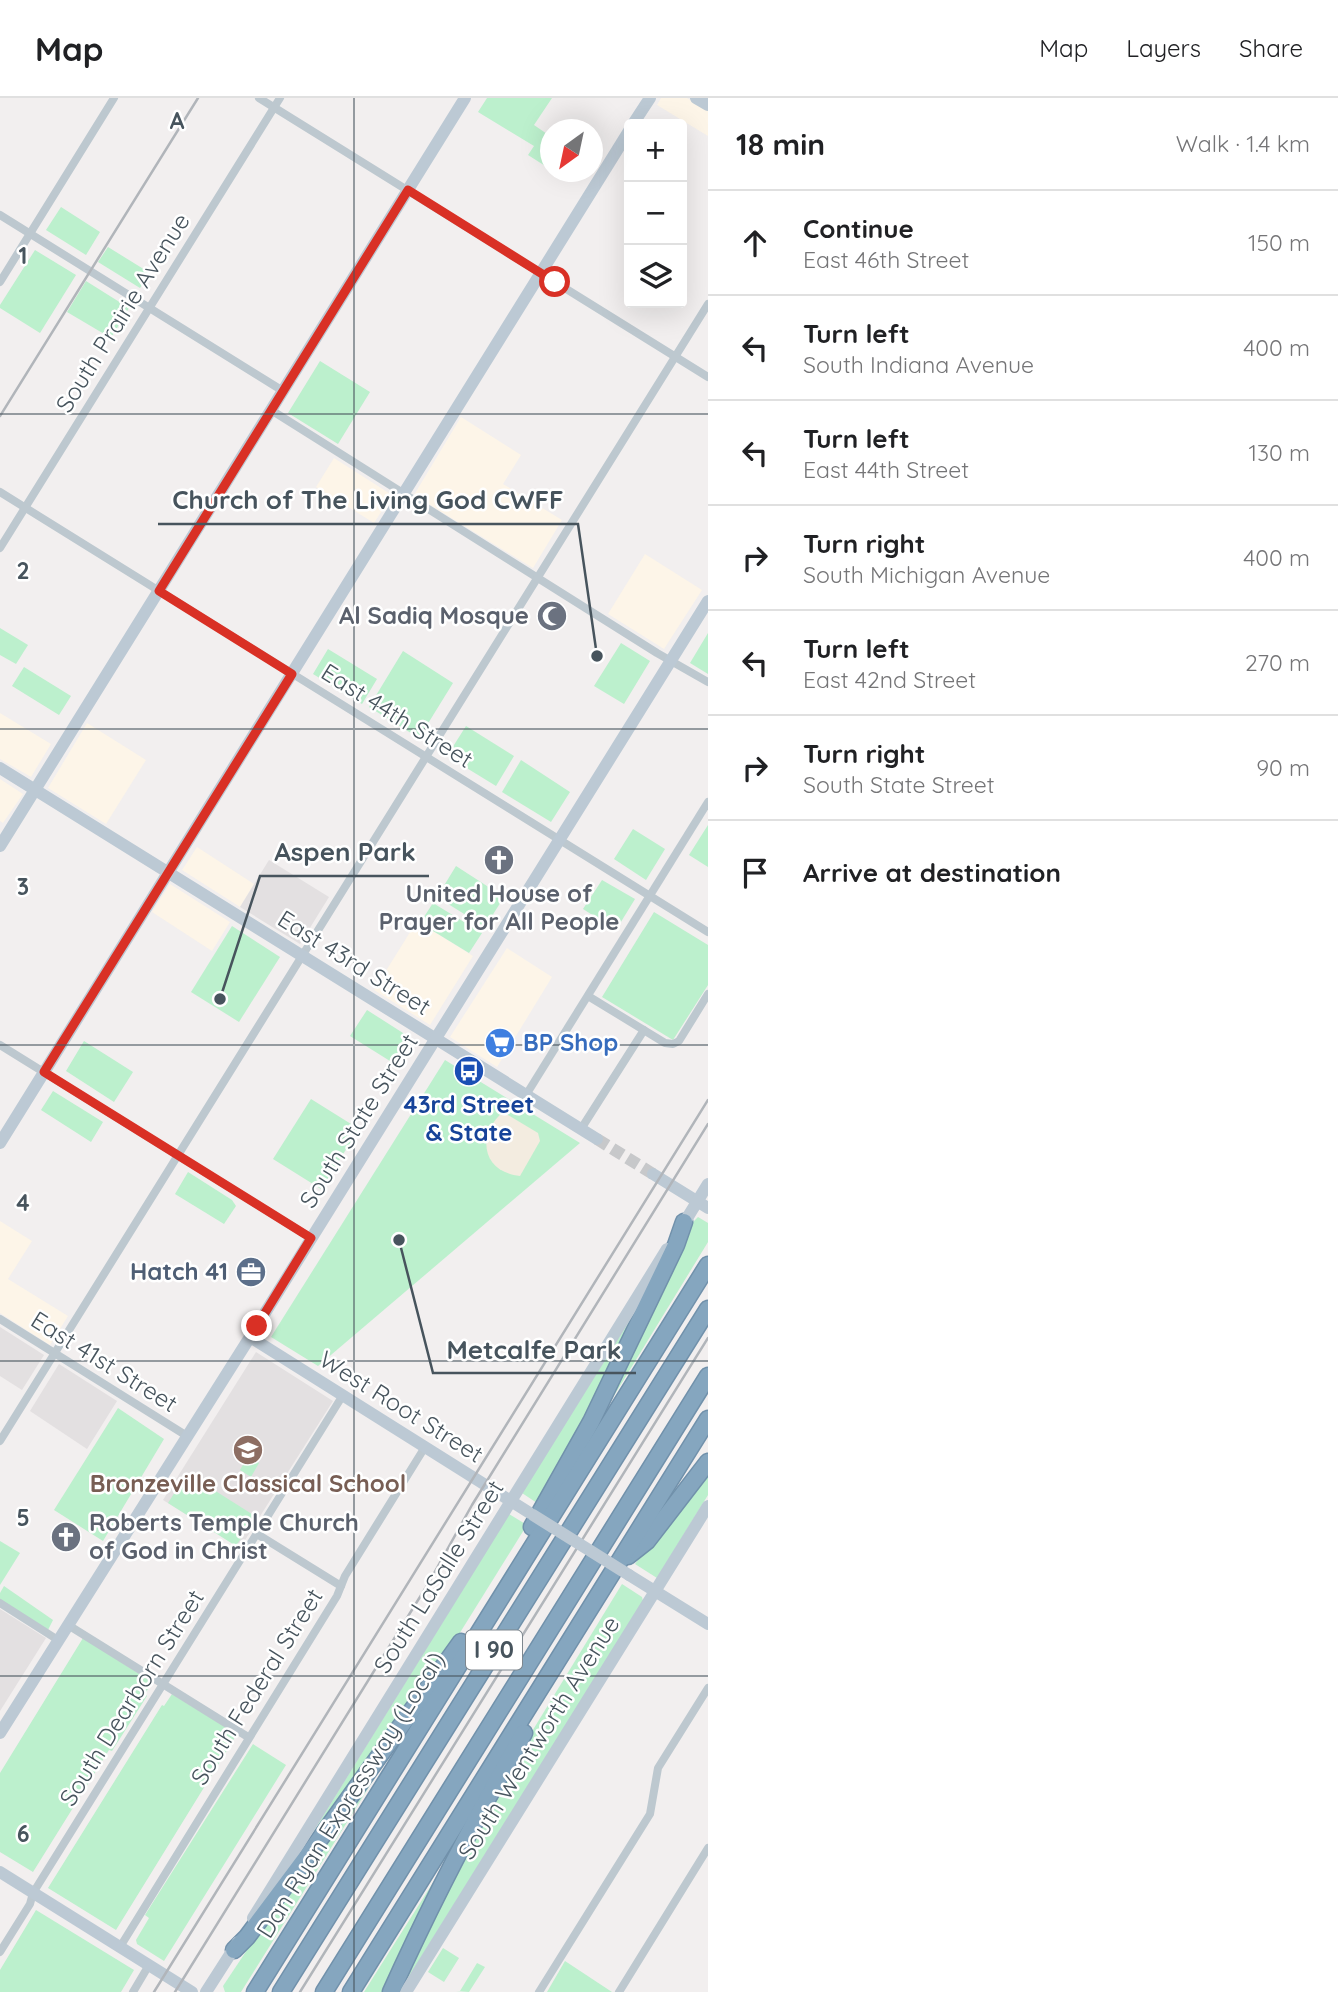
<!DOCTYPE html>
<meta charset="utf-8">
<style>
body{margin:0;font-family:Quicksand,sans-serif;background:#f2f2f2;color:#202124}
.controls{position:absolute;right:21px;top:21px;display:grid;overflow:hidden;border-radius:7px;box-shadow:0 7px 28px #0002}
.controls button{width:63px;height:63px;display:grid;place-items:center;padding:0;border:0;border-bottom:2px solid #e0e0e0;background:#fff;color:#202124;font:35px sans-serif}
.compass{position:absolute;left:540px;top:21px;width:63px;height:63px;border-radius:50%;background:#fff;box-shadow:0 7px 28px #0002;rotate:213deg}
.stop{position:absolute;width:21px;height:21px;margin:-16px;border:5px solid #d93025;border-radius:50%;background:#fff}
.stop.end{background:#d93025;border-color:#fff;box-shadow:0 2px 7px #0008}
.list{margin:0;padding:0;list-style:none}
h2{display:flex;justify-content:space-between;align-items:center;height:91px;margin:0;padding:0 28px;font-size:30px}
h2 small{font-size:23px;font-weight:400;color:#757577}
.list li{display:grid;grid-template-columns:46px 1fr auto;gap:21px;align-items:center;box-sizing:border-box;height:105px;padding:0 28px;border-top:2px solid #e0e0e0}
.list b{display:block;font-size:26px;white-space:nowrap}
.list p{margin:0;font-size:23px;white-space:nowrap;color:#757577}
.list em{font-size:23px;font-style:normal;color:#757577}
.icon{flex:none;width:38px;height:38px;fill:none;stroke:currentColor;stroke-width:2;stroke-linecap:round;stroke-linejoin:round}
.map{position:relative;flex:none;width:708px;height:1894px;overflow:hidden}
header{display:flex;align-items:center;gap:42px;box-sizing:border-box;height:98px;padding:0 35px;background:#fff;border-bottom:2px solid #e0e0e0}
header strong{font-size:33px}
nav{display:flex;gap:38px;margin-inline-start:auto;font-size:24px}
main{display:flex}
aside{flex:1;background:#fff}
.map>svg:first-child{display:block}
.commercial{fill:#fdf5e8}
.education{fill:#e3e0e1}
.green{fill:#bcf0cd}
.sand{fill:#f3ece0}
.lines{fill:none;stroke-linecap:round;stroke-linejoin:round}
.secondary-tunnel{stroke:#c7c8ca;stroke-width:12;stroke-dasharray:12 6;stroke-linecap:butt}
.highway-casing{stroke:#7191ab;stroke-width:19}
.street{stroke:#bdc8cf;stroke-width:8}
.secondary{stroke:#bcc9d4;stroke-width:12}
.highway{stroke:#85a6bf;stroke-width:16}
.rail{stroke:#b1b5ba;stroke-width:2.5}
.secondary-bridge{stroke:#bcc9d4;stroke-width:12}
.route{stroke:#d93025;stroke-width:9}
.grid{fill:none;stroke:#47545d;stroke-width:2;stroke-opacity:0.55}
.labels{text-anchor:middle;stroke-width:5;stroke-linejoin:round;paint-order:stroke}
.shield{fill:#fff;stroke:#7e878e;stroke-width:2}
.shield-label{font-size:23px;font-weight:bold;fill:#47545d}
.street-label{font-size:24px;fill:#47545d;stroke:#fff}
.worship-label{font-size:24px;font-weight:bold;fill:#5b616d;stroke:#fff;text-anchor:end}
.shop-label{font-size:24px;font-weight:bold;fill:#366cbe;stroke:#fff;text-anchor:start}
.transit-label{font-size:24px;font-weight:bold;fill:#164399;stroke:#fff}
.service-label{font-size:24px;font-weight:bold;fill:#4e5e75;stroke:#fff;text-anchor:end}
.education-label{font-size:24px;font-weight:bold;fill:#785e54;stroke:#fff}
.grid-label{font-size:23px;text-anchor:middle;font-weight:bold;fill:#47545d;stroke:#fff;stroke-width:5;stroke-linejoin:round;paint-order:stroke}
.leader{fill:none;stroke:#47545d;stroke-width:2.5}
.callout-dot{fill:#47545d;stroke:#fff;stroke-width:2.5}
.callout-label{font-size:26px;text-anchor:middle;font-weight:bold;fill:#47545d;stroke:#fff;stroke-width:5;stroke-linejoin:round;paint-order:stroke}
</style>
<header>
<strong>Map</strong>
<nav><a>Map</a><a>Layers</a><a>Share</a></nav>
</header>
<main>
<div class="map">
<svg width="708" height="1894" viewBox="0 0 708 1894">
<rect width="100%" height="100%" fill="#f2efef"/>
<g class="commercial">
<path d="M661,0H687L708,13V38L657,7Z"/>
<path d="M461,319L521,357L503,386L562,422L533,470L414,397Z"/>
<path d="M334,360L392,397L374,425L316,389Z"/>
<path d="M645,456L702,492L664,551L608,516Z"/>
<path d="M0,615L51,646L31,679L0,661Z"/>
<path d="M87,625L146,662L106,726L48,690Z"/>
<path d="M0,681L23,696L3,725L0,723Z"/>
<path d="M197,749L254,786L240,809L182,772Z"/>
<path d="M170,786L230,824L212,853L152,814Z"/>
<path d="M417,823L473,858L430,927L374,892Z"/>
<path d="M507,850L552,879L497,969L450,939Z"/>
<path d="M0,1123L32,1143L8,1181L68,1218L50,1247L0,1215Z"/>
</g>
<g class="education">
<path d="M269,762L329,799L300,846L240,809Z"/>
<path d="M0,1229L44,1257L22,1292L0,1278Z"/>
<path d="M256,1254L333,1303L240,1450L163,1402Z"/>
<path d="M59,1266L117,1303L87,1351L30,1313Z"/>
<path d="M0,1511L46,1540L0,1613Z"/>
</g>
<g class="green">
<path d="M487,0H552L534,27L550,38V71L528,57L534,48L478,14Z"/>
<path d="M61,109L100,134L86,157L46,132Z"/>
<path d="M108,149L150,175L140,190L98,164Z"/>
<path d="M35,152L76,177L40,235L0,210V207Z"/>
<path d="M86,183L129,210L111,240L67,214Z"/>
<path d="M320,263L370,294L338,346L288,315Z"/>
<path d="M0,530L28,547L16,566L0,557Z"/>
<path d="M708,535V576L690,565Z"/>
<path d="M621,545L650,563L624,606L594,588Z"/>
<path d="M328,551L377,581L362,606L313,576Z"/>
<path d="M403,553L453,585L419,640L369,609Z"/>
<path d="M24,569L71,598L59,617L12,588Z"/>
<path d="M466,628L514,658L496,688L447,658Z"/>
<path d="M521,662L570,694L551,724L502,694Z"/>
<path d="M708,727V769L689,757Z"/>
<path d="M633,731L665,751L646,782L614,761Z"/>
<path d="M456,768L504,799L485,829L437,799Z"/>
<path d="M602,782L635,801L616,832L583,811Z"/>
<path d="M433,805L482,835L469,855L420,825Z"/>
<path d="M654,814L708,847V887L673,942L602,899Z"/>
<path d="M232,828L280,859L239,924L191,894Z"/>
<path d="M367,912L414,942L398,968L350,938Z"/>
<path d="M84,943L133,974L114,1004L66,973Z"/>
<path d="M445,962L580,1045L318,1268L271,1239Z"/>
<path d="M53,993L103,1024L91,1044L41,1012Z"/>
<path d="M311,1001L359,1031L321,1091L273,1061Z"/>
<path d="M188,1074L232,1102L236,1108L224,1126L175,1096Z"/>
<path d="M698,1119L708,1125V1144L601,1319L691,1126Z"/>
<path d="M650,1189L540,1407L522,1395Z"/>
<path d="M118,1310L164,1341L103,1443L54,1412Z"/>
<path d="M248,1358L259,1365L251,1379L240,1372Z"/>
<path d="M708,1371V1397L657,1480L635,1466Z"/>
<path d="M187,1375L255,1418L236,1448L168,1405Z"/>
<path d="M509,1416L527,1427L443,1562L278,1791Z"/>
<path d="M0,1443L20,1455L0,1487Z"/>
<path d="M622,1486L642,1499L643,1503L402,1890L400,1888L506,1676Z"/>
<path d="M4,1488L53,1522L48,1532L0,1502V1495Z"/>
<path d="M83,1540L152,1584L145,1596L147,1598L112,1653L109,1652L33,1774L0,1754V1675Z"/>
<path d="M172,1596L237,1636L116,1832L48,1790L162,1607L164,1608Z"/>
<path d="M253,1646L286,1667L164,1863L137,1846L136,1842L149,1820L145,1817Z"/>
<path d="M371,1679L374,1681L241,1894H225L223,1888L265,1825Z"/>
<path d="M439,1775L385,1894H364Z"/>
<path d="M36,1812L134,1872L121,1894H0V1872Z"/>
<path d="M443,1850L459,1860L444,1884L428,1874Z"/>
<path d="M565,1863L612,1894H547Z"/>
<path d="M477,1865L485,1869L469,1894L456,1893H460Z"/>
</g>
<path class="sand" d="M503,1014L538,1035L540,1043L520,1078C482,1074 476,1037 503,1014Z"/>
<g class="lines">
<path class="secondary-tunnel" d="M597,1041L653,1076"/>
<g class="highway-casing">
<g id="highway">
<path d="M532,1429L591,1324L676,1147L684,1124"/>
<path d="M628,1458L647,1443L708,1364"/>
<path d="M234,1852L247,1839L309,1756L461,1544"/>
<path d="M255,1894L708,1167"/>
<path d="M281,1894L708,1211"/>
<path d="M324,1894L708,1278"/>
<path d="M351,1894L708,1321"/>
<path d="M391,1894C431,1805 476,1719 524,1635"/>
</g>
</g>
<g class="street">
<path d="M259,0L708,279"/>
<path d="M0,117L283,293"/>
<path d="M0,184L114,0"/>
<path d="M271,312L657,555L708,584"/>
<path d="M0,394L708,834"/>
<path d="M0,450L280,0"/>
<path d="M588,898L665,945L673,946L679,943L708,896"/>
<path d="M0,947L311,1140"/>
<path d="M526,997L708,704"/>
<path d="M581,1031L644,932"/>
<path d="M0,1221L187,1338"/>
<path d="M0,1343L708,206"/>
<path d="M257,1436L341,1488"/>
<path d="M0,1505L58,1542"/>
<path d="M68,1527L248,1639"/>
<path d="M120,1849L337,1498L345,1478L425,1349"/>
<path d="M0,1854L30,1806L33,1795L343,1297"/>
<path d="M133,1894L149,1867"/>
<path d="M539,1894L650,1716L658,1670L708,1590"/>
<path d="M619,1894L708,1750"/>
</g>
<g class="secondary">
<path d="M696,0L708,7"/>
<path d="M633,26L650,0"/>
<path d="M0,670L597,1041"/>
<path d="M0,748L465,0"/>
<path d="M0,1045L629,33"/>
<path d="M653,1076L708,1110"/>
<path d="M681,1130L708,1086"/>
<path d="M250,1239L533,1417"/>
<path d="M629,1477L708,1526"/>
<path d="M0,1635L250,1239L708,503"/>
<path d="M0,1774L192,1894"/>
<path d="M253,1820L667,1151"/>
<path d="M206,1894L238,1844"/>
<path d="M406,1894L708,1408"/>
</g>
<use href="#highway" class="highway"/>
<g class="rail">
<path d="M0,318L198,0"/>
<path d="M154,1894L708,1002"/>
<path d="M175,1894L428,1486L472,1407L708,1026"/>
<path d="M300,1894L708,1240"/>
</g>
<path class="secondary-bridge" d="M533,1417L629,1477"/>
</g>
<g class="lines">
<path class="route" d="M257,1228L311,1140L44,974L292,576L159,493L408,92L555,184"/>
</g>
<path class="grid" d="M354,0V1894M0,316H708M0,631H708M0,947H708M0,1263H708M0,1578H708"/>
<defs>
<g id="mosque-disc" transform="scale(1.575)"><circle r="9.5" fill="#6b7280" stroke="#fff"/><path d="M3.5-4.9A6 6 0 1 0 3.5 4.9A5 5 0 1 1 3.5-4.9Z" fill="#fff"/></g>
<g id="church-disc" transform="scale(1.575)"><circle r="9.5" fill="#6b7280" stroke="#fff"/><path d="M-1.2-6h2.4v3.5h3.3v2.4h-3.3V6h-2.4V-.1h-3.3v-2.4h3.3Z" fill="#fff"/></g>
<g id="supermarket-disc" transform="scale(1.575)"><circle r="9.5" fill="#3f7fe0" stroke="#fff"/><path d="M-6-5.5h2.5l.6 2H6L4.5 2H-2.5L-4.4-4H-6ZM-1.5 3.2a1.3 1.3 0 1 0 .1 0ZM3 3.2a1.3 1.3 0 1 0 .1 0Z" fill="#fff"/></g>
<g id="bus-disc" transform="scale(1.575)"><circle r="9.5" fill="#1a4fb4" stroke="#fff"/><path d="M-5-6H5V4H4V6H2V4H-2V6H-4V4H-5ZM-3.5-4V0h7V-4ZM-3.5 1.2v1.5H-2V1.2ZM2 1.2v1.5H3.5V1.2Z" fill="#fff"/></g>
<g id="office-disc" transform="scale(1.575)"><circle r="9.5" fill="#5c6f8a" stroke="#fff"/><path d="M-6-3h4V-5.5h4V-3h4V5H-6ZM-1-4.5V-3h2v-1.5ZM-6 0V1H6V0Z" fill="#fff"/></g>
<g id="school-disc" transform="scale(1.575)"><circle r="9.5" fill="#8d6e63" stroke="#fff"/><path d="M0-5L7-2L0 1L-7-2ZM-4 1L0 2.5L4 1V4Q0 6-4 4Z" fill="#fff"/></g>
</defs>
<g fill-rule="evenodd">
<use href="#mosque-disc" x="552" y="518"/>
<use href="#church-disc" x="499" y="762"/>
<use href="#supermarket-disc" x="500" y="945"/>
<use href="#bus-disc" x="469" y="973"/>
<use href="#office-disc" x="251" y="1174"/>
<use href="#school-disc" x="248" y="1352"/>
<use href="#church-disc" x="66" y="1439"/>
</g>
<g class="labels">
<rect class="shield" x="466" y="1532.5" width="56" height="39" rx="5"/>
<g class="shield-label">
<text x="494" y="1560">I 90</text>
</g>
<g class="street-label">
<text transform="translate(123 215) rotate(-58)" y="8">South Prairie Avenue</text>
<text transform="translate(397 618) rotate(32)" y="8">East 44th Street</text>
<text transform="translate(354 865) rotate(32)" y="8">East 43rd Street</text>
<text transform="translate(359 1023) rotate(-58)" y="8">South State Street</text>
<text transform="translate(104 1264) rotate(32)" y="8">East 41st Street</text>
<text transform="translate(401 1309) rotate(32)" y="8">West Root Street</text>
<text transform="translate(439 1479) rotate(-58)" y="8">South LaSalle Street</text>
<text transform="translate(257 1589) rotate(-58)" y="8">South Federal Street</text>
<text transform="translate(132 1600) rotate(-58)" y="8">South Dearborn Street</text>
<text transform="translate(539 1640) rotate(-58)" y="8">South Wentworth Avenue</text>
<text transform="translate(351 1697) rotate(-58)" y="8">Dan Ryan Expressway (Local)</text>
</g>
<g class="worship-label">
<text x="529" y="526">Al Sadiq Mosque</text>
<text x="499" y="804" text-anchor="middle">United House of<tspan x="499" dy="28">Prayer for All People</tspan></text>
<text x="89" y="1433" text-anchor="start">Roberts Temple Church<tspan x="89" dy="28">of God in Christ</tspan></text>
</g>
<g class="shop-label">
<text x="523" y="953">BP Shop</text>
</g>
<g class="transit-label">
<text x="469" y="1015">43rd Street<tspan x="469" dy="28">&amp; State</tspan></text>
</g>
<g class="service-label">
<text x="228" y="1182">Hatch 41</text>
</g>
<g class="education-label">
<text x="248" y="1394">Bronzeville Classical School</text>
</g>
</g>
<g class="grid-label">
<text x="177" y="31">A</text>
<text x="23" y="166">1</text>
<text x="23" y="481">2</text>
<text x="23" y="797">3</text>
<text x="23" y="1113">4</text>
<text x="23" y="1428">5</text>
<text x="23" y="1744">6</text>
</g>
<path class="leader" d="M597 558L578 426H158M220 901L260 778H429M399 1142L433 1275H636"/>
<g class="callout-dot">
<circle cx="597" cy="558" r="7"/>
<circle cx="220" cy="901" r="7"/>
<circle cx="399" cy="1142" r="7"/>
</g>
<g class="callout-label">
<text x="368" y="411">Church of The Living God CWFF</text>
<text x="345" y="763">Aspen Park</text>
<text x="534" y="1261">Metcalfe Park</text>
</g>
</svg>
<div class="controls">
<button>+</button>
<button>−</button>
<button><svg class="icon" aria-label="layers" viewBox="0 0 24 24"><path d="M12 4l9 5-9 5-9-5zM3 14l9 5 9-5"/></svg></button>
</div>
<svg class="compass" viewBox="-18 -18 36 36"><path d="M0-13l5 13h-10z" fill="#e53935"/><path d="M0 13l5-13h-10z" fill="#757577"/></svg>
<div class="stop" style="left:555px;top:184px"></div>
<div class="stop end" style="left:257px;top:1228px"></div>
</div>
<aside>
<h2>18 min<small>Walk · 1.4 km</small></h2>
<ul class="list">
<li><svg class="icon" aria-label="ahead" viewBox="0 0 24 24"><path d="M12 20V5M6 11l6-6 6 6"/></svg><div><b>Continue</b><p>East 46th Street</p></div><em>150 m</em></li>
<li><svg class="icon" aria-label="left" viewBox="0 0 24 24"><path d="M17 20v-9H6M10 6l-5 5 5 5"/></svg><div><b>Turn left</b><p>South Indiana Avenue</p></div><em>400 m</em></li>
<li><svg class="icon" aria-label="left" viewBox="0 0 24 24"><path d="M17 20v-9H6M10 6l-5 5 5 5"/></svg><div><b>Turn left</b><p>East 44th Street</p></div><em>130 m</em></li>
<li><svg class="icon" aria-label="right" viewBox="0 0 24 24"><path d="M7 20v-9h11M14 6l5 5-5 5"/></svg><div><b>Turn right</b><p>South Michigan Avenue</p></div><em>400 m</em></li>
<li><svg class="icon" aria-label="left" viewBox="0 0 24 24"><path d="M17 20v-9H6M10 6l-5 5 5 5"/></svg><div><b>Turn left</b><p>East 42nd Street</p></div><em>270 m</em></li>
<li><svg class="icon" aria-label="right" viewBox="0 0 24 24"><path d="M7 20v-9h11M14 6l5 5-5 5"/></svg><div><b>Turn right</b><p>South State Street</p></div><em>90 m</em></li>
<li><svg class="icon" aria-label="arrive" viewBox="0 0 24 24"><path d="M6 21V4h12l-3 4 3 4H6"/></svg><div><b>Arrive at destination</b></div></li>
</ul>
</aside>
</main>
